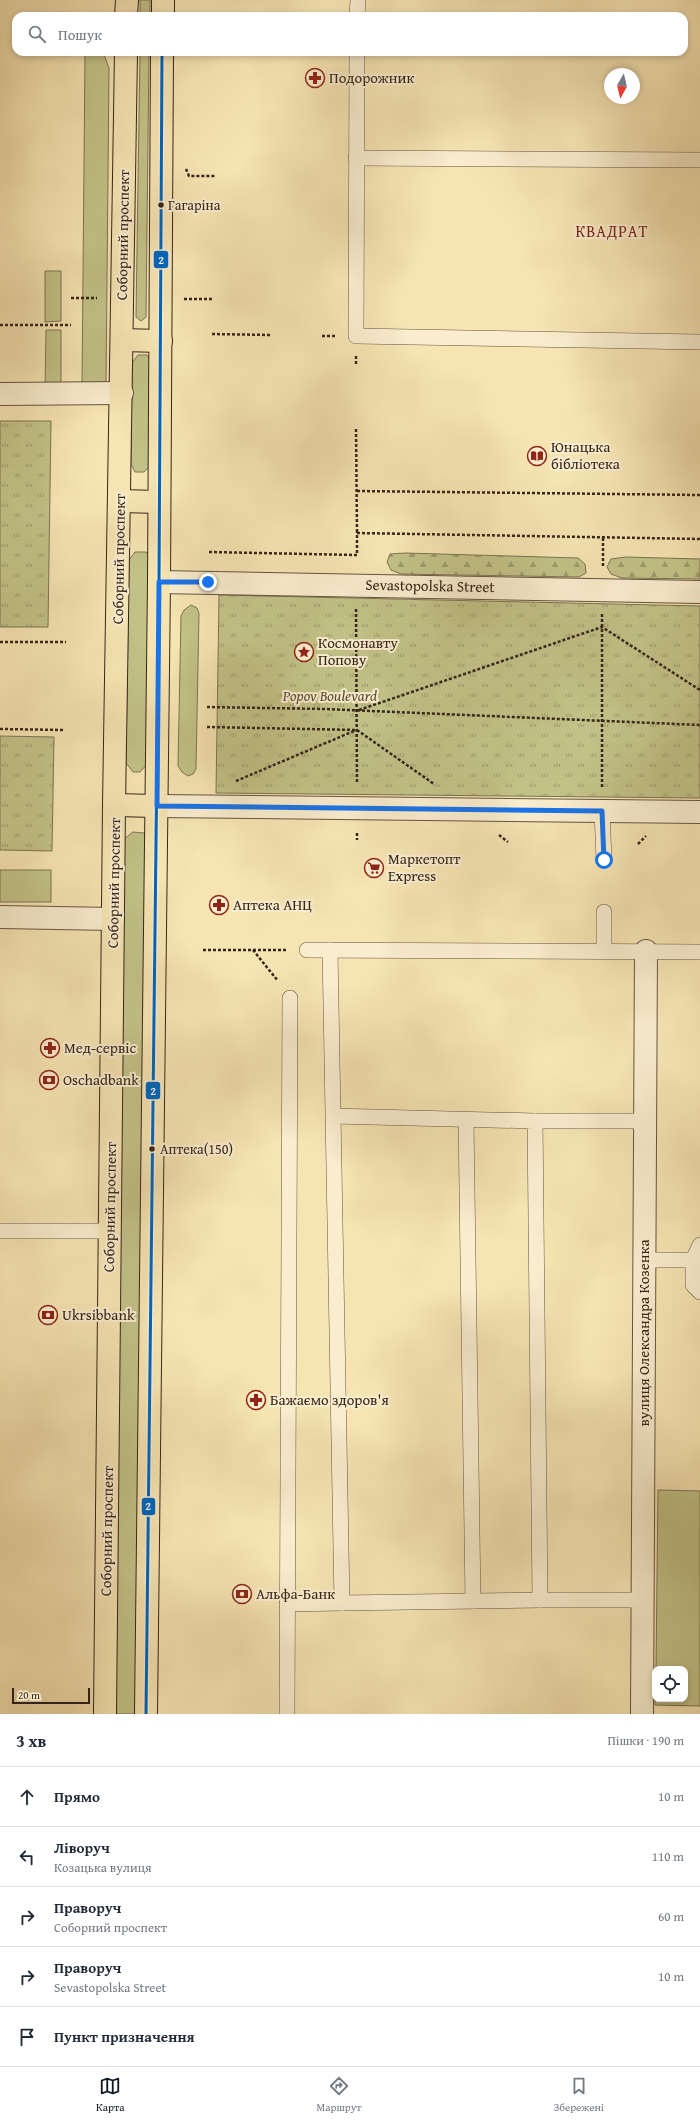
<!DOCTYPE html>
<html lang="uk">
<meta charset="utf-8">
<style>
body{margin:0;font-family:"Gentium Book Plus",serif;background:#f2f2f3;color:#1f2937}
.controls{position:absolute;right:12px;bottom:12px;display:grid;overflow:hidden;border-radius:8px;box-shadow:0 2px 6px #0003}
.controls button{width:36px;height:36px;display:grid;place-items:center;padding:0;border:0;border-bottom:1px solid #e0e1e3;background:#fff;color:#1f2937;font:20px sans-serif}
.compass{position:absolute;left:604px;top:68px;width:36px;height:36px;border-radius:50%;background:#fff;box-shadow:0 2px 6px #0003;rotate:188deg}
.scale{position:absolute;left:12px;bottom:10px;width:78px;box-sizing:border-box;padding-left:4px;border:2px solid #36251b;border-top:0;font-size:11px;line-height:14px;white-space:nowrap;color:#36251b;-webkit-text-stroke:3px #f9edce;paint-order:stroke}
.stop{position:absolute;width:12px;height:12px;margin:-9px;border:3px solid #1a73e8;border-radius:50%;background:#fff}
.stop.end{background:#1a73e8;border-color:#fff;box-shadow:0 1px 4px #0008}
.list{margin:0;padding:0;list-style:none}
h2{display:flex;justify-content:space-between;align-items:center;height:52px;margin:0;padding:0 16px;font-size:17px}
h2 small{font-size:13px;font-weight:400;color:#747a83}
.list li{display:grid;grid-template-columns:26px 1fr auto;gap:12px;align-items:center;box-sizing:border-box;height:60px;padding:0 16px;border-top:1px solid #e0e1e3}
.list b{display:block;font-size:15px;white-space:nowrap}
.list p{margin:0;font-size:13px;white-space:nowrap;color:#747a83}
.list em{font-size:13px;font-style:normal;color:#747a83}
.icon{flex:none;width:22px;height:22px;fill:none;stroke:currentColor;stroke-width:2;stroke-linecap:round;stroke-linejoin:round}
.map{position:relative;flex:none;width:700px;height:1714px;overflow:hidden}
.search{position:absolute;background:#fff;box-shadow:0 2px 6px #0003;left:12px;right:12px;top:12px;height:44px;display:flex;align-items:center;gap:10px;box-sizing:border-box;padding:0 14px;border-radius:12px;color:#747a83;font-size:15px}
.sheet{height:352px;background:#fff}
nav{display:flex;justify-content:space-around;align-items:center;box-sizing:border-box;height:56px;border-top:1px solid #e0e1e3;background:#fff;font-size:11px;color:#747a83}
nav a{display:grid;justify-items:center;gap:2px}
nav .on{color:#111827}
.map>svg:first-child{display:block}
.grass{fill:#c2c288;stroke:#7c7452}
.forest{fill:url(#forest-firs);stroke:#7c7452}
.park{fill:url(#park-tufts);stroke:#7c7452}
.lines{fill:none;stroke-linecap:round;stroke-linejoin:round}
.lane-casing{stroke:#665541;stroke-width:16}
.street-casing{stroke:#665541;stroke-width:24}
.primary-casing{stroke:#36251b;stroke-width:24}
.path{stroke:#36251b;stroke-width:2.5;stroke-dasharray:3 2;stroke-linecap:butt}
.lane{stroke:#f9edce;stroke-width:15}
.street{stroke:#f9edce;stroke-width:22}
.primary{stroke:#f6e4b3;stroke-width:22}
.bus-1-casing{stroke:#f9edce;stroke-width:6}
.bus-1{stroke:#0065bd;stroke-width:3}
.route{stroke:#1a73e8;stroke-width:5}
.bus-dot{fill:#36251b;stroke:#f9edce;stroke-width:1.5}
.labels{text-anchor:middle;stroke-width:4;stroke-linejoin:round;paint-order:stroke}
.bus-label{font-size:14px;fill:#36251b;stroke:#f9edce;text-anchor:start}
.poi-label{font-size:15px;fill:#36251b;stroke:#f9edce;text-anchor:start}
.street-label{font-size:15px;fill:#36251b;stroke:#f9edce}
.park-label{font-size:15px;font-style:italic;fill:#594c36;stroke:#f9edce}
.neighbourhood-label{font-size:16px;letter-spacing:1px;fill:#7a1f14;stroke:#f9edce}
.line-badge{stroke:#f9edce;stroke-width:1.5}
.badge-label{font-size:11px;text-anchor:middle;font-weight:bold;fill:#fff}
</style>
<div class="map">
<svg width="700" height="1714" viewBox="0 0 700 1714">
<defs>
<pattern id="forest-firs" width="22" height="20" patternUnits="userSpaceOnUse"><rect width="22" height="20" fill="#c2c288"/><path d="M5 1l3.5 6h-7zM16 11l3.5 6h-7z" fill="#9e9d6e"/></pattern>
<pattern id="park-tufts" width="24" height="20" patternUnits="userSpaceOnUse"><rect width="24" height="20" fill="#c2c288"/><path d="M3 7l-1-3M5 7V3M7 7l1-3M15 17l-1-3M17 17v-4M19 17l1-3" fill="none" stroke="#9e9d6e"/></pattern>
</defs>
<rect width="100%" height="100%" fill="#f6e4b3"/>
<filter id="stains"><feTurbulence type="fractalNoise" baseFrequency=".005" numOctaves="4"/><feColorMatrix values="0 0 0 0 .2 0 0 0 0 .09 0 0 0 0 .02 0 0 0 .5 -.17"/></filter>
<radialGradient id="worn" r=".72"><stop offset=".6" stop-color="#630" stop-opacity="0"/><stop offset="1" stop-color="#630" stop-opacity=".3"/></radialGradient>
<g class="grass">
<rect x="140" y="0" width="10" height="16"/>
<path d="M85,52H103L109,68L106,387H82Z"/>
<path d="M140,52H149L146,317L141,321L136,317Z"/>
<path d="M45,271H61V321L45,322Z"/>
<path d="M46,330H61V390H45Z"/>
<path d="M138,355H147L152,363L151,465L144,472H135L131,464L132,363Z"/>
<path d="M135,552H146L152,560L147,764L140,772H133L126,763L129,560Z"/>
<path d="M191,605L197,608L199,613L196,769L193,774L188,776L182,772L178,766L181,616L184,610Z"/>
<path d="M133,832L144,833L150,840L136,1714H116L124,839Z"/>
<rect x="0" y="870" width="51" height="32"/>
<path d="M658,1490L700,1491V1706L655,1705V1699H685V1669H656Z"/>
</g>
<g class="forest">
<path d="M405,553L578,558L585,564L586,573L579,577L401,574L391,570L387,562L390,554Z"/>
<path d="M626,557L700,559V579L622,578L611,574L607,567L611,559Z"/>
</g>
<g class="park">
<path d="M0,421H51L48,627H0Z"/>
<path d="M219,595L700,606V798L216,793Z"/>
<path d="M0,736L54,737L52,851L0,850Z"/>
</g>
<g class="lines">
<g class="lane-casing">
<g id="lane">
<path d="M357,16L358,0"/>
<path d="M357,52L356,336L700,342"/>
<path d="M356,158L700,160"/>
<path d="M602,811L604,860"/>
<path d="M604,912V951"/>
<path d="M307,950L700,952"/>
<path d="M330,950L342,1603L540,1600L535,1121L333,1116"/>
<path d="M466,1120L473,1601"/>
<path d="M535,1121H645"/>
<path d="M0,1231H110"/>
<path d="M700,1245L693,1260V1285L700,1292"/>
<path d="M645,1260H693"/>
<path d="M540,1600H643"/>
<path d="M287,1604L342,1603"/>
<path d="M287,1714L290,998"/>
</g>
</g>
<g class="street-casing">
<g id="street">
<path d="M0,394L122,393"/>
<path d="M159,582L700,592"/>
<path d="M157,806L700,812"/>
<path d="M0,917L113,919"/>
<path d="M642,1714L646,951"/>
</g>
</g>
<g class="primary-casing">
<g id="primary">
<path d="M126,16L127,0"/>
<path d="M163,16V0"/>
<path d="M122,340L161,341"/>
<path d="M120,501L159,502"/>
<path d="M114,805L157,806"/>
<path d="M105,1714L114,805L126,52"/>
<path d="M146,1714L159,582L162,52"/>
</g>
</g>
<g class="path">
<path d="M186,169L189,176H216"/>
<path d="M71,298H97"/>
<path d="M184,299H214"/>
<path d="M0,325H71"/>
<path d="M212,334L270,335"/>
<path d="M322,336H335"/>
<path d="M356,356V365"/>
<path d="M356,429L357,533"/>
<path d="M357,491L700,495"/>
<path d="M209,552L357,555V533L700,539"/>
<path d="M603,566V537"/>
<path d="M356,609L357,784"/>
<path d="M602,614V787"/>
<path d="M0,642H66"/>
<path d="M207,707L325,709L700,725"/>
<path d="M359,710L602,627L700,690"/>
<path d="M207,727L357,730L434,784"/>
<path d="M0,729L65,730"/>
<path d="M236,781L354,731"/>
<path d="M357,833V840"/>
<path d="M499,835L508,842"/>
<path d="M638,844L646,836"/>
<path d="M203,950H287"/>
<path d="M253,950L278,981"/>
</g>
<use href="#lane" class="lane"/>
<use href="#street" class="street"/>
<use href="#primary" class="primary"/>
<g class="bus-1-casing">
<path id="bus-1" d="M146,1714L159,582L162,52"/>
</g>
<use href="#bus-1" class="bus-1"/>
</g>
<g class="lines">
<path class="route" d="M208,582H159L157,806L602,811L604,860"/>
</g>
<defs>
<g id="pharmacy-ring" transform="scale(1)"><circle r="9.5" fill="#f9edce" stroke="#8f2418" stroke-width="1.5"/><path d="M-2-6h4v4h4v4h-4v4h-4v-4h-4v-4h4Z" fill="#8f2418"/></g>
<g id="library-ring" transform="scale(1)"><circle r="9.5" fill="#f9edce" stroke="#8f2418" stroke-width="1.5"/><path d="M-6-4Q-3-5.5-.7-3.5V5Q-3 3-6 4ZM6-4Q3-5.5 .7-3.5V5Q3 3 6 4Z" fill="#8f2418"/></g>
<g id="sight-ring" transform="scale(1)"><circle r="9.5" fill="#f9edce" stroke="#8f2418" stroke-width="1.5"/><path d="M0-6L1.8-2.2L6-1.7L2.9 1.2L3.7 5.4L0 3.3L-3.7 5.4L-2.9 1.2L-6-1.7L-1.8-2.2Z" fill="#8f2418"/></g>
<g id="supermarket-ring" transform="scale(1)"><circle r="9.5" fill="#f9edce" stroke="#8f2418" stroke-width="1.5"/><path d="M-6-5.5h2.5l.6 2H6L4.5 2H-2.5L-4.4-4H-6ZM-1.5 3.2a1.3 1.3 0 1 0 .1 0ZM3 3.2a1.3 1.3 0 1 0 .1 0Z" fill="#8f2418"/></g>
<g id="bank-ring" transform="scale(1)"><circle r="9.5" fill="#f9edce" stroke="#8f2418" stroke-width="1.5"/><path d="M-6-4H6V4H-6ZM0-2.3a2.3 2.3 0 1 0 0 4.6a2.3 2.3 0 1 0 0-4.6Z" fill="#8f2418"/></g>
</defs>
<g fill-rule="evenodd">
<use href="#pharmacy-ring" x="315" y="78"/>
<use href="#library-ring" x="537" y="456"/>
<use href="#sight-ring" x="304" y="652"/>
<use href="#supermarket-ring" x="374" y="868"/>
<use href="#pharmacy-ring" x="219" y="905"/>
<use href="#pharmacy-ring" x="50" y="1048"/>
<use href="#bank-ring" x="49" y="1080"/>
<use href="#bank-ring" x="48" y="1315"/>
<use href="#pharmacy-ring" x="256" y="1400"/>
<use href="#bank-ring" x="242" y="1594"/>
</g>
<g class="bus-dot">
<circle cx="161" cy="205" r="3.5"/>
<circle cx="152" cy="1149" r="3.5"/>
</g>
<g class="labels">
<g class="bus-label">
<text x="168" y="210">Гагаріна</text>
<text x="160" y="1154">Аптека(150)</text>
</g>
<g class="poi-label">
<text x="329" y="83">Подорожник</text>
<text x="551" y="452">Юнацька<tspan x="551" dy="17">бібліотека</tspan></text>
<text x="318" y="648">Космонавту<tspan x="318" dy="17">Попову</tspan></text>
<text x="388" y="864">Маркетопт<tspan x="388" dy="17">Express</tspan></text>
<text x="233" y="910">Аптека АНЦ</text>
<text x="64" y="1053">Мед-сервіс</text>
<text x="63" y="1085">Oschadbank</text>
<text x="62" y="1320">Ukrsibbank</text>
<text x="270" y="1405">Бажаємо здоров'я</text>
<text x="256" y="1599">Альфа-Банк</text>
</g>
<g class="street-label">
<text transform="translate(123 235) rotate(-89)" y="5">Соборний проспект</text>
<text transform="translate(119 559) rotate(-89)" y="5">Соборний проспект</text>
<text transform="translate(430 586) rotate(1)" y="5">Sevastopolska Street</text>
<text transform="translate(114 883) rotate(-89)" y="5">Соборний проспект</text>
<text transform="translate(110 1207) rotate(-89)" y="5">Соборний проспект</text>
<text transform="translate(644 1333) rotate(-90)" y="5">вулиця Олександра Козенка</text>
<text transform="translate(107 1531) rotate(-89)" y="5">Соборний проспект</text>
</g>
<g class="park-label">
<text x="330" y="701">Popov Boulevard</text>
</g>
<g class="neighbourhood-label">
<text x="612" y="237">КВАДРАТ</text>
</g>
</g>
<g class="line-badge">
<rect x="153" y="250" width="16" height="19" rx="4" fill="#0065bd"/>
<rect x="145" y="1081" width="16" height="19" rx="4" fill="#0065bd"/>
<rect x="141" y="1497" width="15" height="19" rx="4" fill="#0065bd"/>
</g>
<g class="badge-label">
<text x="161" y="264">2</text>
<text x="153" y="1095">2</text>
<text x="148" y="1510">2</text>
</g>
<rect width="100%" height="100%" filter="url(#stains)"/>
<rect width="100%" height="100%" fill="url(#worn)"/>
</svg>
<div class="controls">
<button><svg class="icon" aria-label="locate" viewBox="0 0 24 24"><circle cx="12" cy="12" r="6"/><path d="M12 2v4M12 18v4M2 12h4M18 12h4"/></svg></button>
</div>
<svg class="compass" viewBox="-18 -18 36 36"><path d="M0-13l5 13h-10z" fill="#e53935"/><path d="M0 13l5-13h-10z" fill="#747a83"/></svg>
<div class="scale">20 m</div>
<div class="stop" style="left:604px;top:860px"></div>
<div class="stop end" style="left:208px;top:582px"></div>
<div class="search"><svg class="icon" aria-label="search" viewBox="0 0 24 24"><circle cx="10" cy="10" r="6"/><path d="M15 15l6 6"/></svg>Пошук</div>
</div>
<section class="sheet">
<h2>3 хв<small>Пішки · 190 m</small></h2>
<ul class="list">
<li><svg class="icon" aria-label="ahead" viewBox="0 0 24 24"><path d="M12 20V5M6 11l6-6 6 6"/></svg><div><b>Прямо</b></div><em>10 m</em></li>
<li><svg class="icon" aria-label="left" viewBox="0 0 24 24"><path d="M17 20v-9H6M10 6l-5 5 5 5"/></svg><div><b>Ліворуч</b><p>Козацька вулиця</p></div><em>110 m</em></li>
<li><svg class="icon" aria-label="right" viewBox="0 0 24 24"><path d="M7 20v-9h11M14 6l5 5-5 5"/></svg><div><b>Праворуч</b><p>Соборний проспект</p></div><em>60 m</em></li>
<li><svg class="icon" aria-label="right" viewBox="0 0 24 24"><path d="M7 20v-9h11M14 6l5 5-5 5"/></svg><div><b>Праворуч</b><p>Sevastopolska Street</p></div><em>10 m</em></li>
<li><svg class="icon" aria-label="arrive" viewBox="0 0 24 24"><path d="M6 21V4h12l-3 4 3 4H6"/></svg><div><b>Пункт призначення</b></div></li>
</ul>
</section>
<nav>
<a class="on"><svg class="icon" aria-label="map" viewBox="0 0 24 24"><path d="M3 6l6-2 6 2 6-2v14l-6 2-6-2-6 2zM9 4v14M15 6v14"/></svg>Карта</a>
<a><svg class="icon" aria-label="directions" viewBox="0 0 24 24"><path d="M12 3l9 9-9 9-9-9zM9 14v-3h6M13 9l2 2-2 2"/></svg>Маршрут</a>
<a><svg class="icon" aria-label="saved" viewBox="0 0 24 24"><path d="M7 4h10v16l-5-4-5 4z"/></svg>Збережені</a>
</nav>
